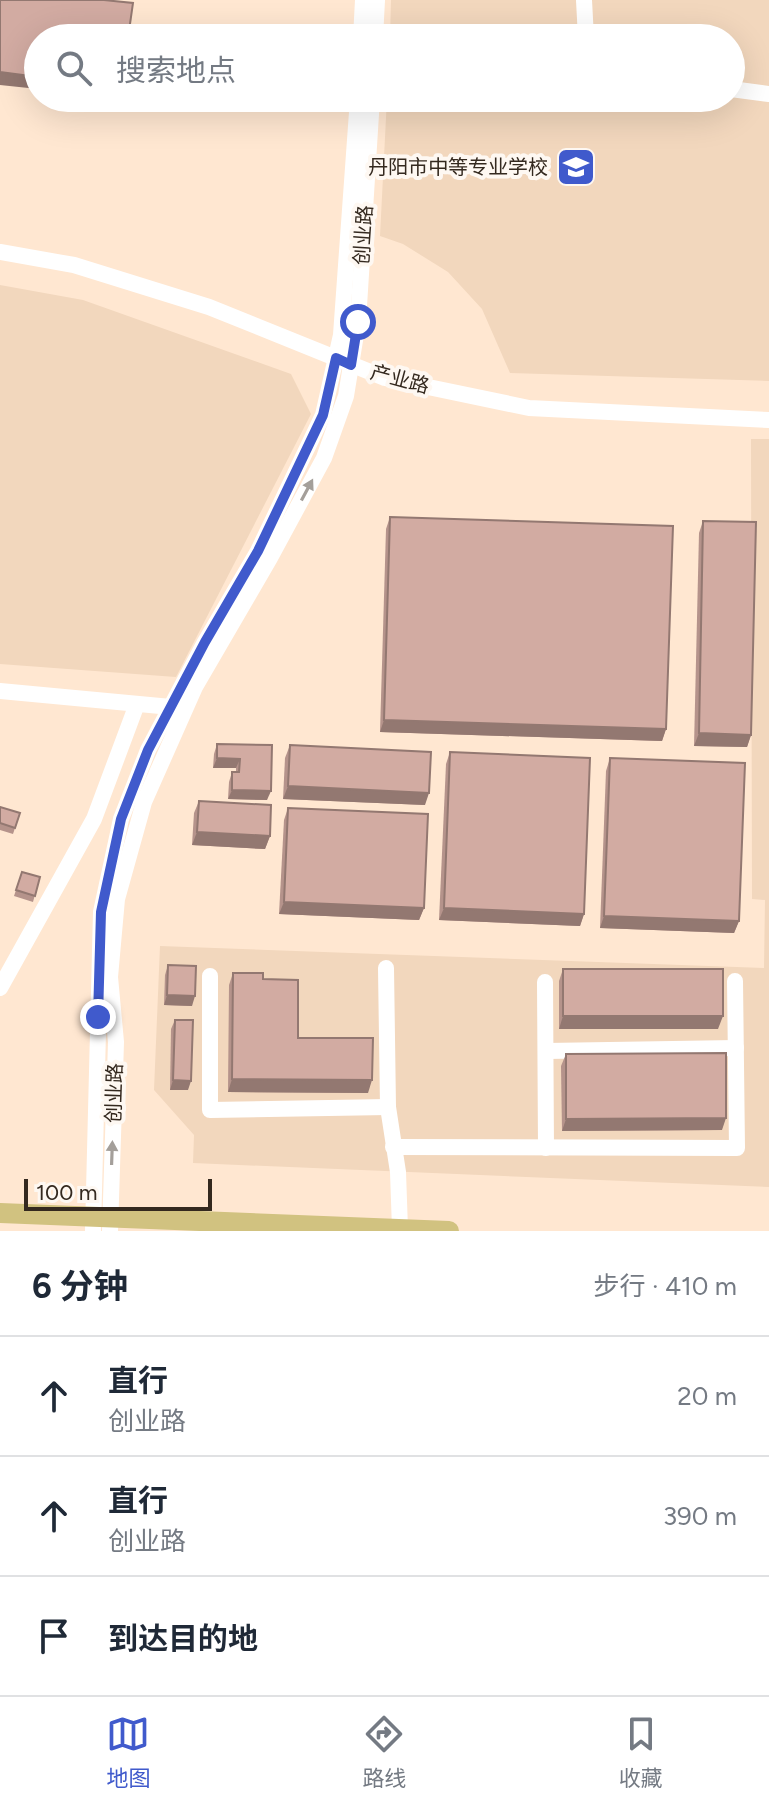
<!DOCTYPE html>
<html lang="zh">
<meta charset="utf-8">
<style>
body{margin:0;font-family:Figtree,"Noto Sans SC",sans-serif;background:#f2f2f3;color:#1f2937}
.scale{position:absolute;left:24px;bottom:20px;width:188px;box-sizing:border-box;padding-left:8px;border:4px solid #34291f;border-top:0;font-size:22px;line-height:28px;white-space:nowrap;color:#34291f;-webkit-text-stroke:6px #fef8f2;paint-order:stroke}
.stop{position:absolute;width:24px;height:24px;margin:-18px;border:6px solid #405acc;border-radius:50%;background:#fff}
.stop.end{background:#405acc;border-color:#fff;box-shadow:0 2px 8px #0008}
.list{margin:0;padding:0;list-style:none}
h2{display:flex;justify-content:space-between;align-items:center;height:104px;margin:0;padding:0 32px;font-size:34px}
h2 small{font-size:26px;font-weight:400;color:#747a83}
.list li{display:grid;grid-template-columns:52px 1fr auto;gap:24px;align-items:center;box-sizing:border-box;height:120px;padding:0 32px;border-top:2px solid #e0e1e3}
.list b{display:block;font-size:30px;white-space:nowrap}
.list p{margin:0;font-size:26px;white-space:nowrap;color:#747a83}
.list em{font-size:26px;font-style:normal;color:#747a83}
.icon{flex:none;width:44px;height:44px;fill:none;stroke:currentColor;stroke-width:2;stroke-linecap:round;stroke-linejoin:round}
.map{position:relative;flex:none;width:769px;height:1231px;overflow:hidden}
.search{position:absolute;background:#fff;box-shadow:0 8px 32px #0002;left:24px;right:24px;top:24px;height:88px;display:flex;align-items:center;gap:20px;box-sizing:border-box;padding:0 28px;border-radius:44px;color:#747a83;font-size:30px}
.sheet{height:464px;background:#fff}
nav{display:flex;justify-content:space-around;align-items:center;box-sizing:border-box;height:112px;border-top:2px solid #e0e1e3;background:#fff;font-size:22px;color:#747a83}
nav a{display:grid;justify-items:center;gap:4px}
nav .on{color:#405acc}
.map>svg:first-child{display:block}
.built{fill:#f2d7bd}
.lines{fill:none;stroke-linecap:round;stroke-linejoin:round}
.minor{stroke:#fff;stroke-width:16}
.major{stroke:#d1c280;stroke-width:20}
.wall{fill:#b5938b}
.shaded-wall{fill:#937871}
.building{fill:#d2aba2;stroke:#937871;stroke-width:2}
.oneway{fill:#a49f9a}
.route{stroke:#405acc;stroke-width:10}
.labels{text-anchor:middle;stroke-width:8;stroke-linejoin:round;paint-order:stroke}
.poi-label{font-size:20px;fill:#34291f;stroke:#fef8f2;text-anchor:end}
.street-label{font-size:20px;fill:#34291f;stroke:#fef8f2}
</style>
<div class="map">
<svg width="769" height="1231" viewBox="0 0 769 1231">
<rect width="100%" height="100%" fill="#ffe7d1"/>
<g class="built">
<path d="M391,0H769V381L510,373L482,309L448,272L403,244L380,236L387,98H731V38H390Z"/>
<path d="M0,285L83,300L291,374L311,414L176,677L0,664Z"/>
<path d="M751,439H769V1187L193,1163L194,1135L154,1090L160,946L764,968L765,900L752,899Z"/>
</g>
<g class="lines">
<g class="minor">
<path d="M584,0L586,38"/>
<path d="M361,38L363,0"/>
<path d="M375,38L377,0"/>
<path d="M731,89L769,94"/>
<path d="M0,252L74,265L209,307L385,378L529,408L769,420"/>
<path d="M0,691L171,707"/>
<path d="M386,968L388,1107L398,1172L400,1229"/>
<path d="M210,976V1110L388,1107"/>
<path d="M545,982L546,1148"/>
<path d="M0,988L94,819L137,704"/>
<path d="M546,1051L736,1048"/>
<path d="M393,1147L737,1148L735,981"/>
<path d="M93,1231L101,912L121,819L148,750L205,642L258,551L323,415L341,335L358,98"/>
<path d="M110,1231L116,1042L110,977L117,899L144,802L195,687L270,558L324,458L346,396L358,322L372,98"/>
</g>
<path class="major" d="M0,1213L449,1231"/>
</g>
<g class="wall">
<path d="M390,517L666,729L662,741L380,732L386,529Z"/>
<path d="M703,521L751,735L747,747L694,746L699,533Z"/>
<path d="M217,744L272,745L267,800L228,799L229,782L232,772H236V768H213L214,754Z"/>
<path d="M290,745L425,805L283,799L285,758Z"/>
<path d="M450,752L584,914L580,926L439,920L446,764Z"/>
<path d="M610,758L739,921L734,933L600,928L606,771Z"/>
<path d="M199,801L270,836L265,849L192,845L194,813Z"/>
<path d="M0,807L20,813L13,834L0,830Z"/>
<path d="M288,808L424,908L419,920L279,914L284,820Z"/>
<path d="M22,872L40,877L33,902L14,896Z"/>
<path d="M168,965L192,1006L164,1005L165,975Z"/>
<path d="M563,969L718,1029H559V981Z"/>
<path d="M233,973L263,979L298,1038L368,1093L228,1092L229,985Z"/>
<path d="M175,1020L188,1090H170L171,1029Z"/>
<path d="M566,1054L722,1130L562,1131L561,1066Z"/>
</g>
<g class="shaded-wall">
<path d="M0,72L38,77V89L0,85Z"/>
<path d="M384,720L666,729L662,741L380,732Z"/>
<path d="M699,733L751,735L747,747L694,746Z"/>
<path d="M217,758L240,759L236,768H213Z"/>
<path d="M288,786L429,793L425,805L283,799Z"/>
<path d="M232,790L271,791L267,800L228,799Z"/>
<path d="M197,832L270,836L265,849L192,845Z"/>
<path d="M284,902L424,908L419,920L279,914Z"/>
<path d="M444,908L584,914L580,926L439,920Z"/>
<path d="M604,916L739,921L734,933L600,928Z"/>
<path d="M167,995L195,996L192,1006L164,1005Z"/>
<path d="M563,1016H723L718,1029H559Z"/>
<path d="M232,1079L372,1080L368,1093L228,1092Z"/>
<path d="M173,1080L191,1081L188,1090H170Z"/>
<path d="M726,1118L722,1130L562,1131L566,1119Z"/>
</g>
<g class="building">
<path d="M0,0H104L133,3L128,38H38V77L0,72Z"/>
<path d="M390,517L673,526L666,729L384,720Z"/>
<path d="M703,521L756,522L751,735L699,733Z"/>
<path d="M217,744L272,745L271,791L232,790V772H239L240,759L217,758Z"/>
<path d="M290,745L431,752L429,793L288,786Z"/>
<path d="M450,752L590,758L584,914L444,908Z"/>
<path d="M610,758L745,763L739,921L604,916Z"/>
<path d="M199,801L271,805L270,836L197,832Z"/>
<path d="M0,807L20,813L15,828L0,823Z"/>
<path d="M288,808L428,814L424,908L284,902Z"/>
<path d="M22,872L40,877L35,896L16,890Z"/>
<path d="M168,965L196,966L195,996L167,995Z"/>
<rect x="563" y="969" width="160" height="47"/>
<path d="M233,973H263V979L298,980V1038H373L372,1080L232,1079Z"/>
<path d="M175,1020H193L191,1081L173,1080Z"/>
<path d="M726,1053V1118L566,1119V1054Z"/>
</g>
<defs><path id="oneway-solid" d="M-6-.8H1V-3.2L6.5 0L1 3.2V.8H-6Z" transform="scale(2)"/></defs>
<g class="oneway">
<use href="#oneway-solid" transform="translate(307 490) rotate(-62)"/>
<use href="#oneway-solid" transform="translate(112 1153) rotate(-88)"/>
</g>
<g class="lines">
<path class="route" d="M98,1017L101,912L121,819L148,750L205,642L258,551L323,415L336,358L351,365L358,322"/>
</g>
<defs>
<g id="school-square" transform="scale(2)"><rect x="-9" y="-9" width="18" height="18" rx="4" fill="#405acc" stroke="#fef8f2"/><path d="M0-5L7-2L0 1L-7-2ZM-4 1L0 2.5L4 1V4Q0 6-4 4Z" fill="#fff"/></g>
</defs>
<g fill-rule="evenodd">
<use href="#school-square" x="576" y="167"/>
</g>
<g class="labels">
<g class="poi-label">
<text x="548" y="174">丹阳市中等专业学校</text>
</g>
<g class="street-label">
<text transform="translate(363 235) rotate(-86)" y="7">创业路</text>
<text transform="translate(400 379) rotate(15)" y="7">产业路</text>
<text transform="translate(114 1093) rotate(-88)" y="7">创业路</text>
</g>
</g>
</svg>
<div class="scale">100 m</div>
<div class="stop" style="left:358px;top:322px"></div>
<div class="stop end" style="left:98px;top:1017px"></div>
<div class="search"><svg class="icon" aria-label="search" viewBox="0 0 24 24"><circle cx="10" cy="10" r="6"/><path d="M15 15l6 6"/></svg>搜索地点</div>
</div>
<section class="sheet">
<h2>6 分钟<small>步行 · 410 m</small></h2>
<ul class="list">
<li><svg class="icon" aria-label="ahead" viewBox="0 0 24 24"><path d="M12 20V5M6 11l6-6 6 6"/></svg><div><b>直行</b><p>创业路</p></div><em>20 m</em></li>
<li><svg class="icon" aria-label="ahead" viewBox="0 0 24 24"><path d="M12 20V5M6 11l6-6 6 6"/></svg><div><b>直行</b><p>创业路</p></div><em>390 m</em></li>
<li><svg class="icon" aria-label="arrive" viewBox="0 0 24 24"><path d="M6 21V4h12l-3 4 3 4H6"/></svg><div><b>到达目的地</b></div></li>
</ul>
</section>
<nav>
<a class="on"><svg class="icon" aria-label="map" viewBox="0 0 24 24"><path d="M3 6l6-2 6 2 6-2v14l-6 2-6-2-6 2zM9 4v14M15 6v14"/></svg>地图</a>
<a><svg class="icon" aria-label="directions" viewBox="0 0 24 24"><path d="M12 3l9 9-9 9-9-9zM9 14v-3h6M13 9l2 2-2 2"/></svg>路线</a>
<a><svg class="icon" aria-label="saved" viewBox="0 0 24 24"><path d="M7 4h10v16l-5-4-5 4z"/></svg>收藏</a>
</nav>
